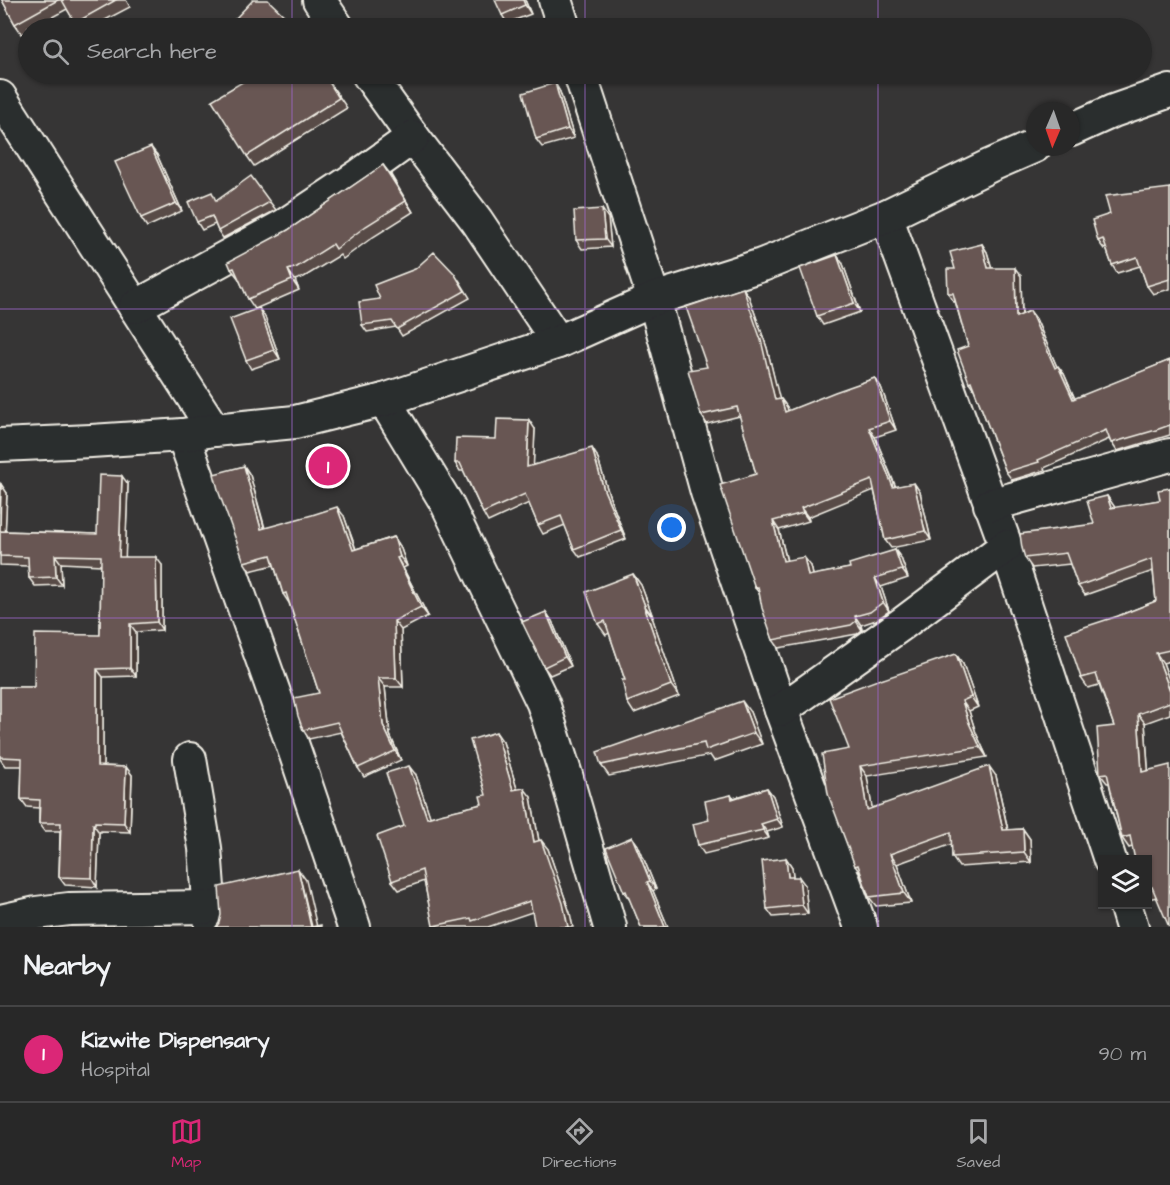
<!DOCTYPE html>
<style>
body{margin:0;font-family:"Architects Daughter",sans-serif;background:#343434;color:#f1f3f6}
.controls{position:absolute;right:18px;bottom:18px;display:grid;overflow:hidden;border-radius:0px;box-shadow:0 2px 4px #0004}
.controls button{width:54px;height:54px;display:grid;place-items:center;padding:0;border:0;border-bottom:2px solid #444445;background:#282828;color:#f1f3f6;font:30px sans-serif}
.compass{position:absolute;left:1026px;top:102px;width:54px;height:54px;border-radius:50%;background:#282828;box-shadow:0 2px 4px #0004;rotate:182deg}
.you{position:absolute;left:672px;top:528px;width:21px;height:21px;margin:-15px;border:4px solid #fff;border-radius:50%;background:#1a73e8;box-shadow:0 0 0 9px #1a73e833}
.badge{display:grid;place-items:center;width:39px;height:39px;border-radius:50%;background:#db2777;color:#fff;font-size:20px;font-weight:700}
.pin{position:absolute;translate:-50% -50%;border:3px solid #fff;box-shadow:0 2px 6px #0006}
.list{margin:0;padding:0;list-style:none}
h2{display:flex;justify-content:space-between;align-items:center;height:78px;margin:0;padding:0 24px;font-size:26px}
h2 small{font-size:20px;font-weight:400;color:#a5a6a8}
.list li{display:grid;grid-template-columns:39px 1fr auto;gap:18px;align-items:center;box-sizing:border-box;height:96px;padding:0 24px;border-top:2px solid #444445}
.list b{display:block;font-size:22px;white-space:nowrap}
.list p{margin:0;font-size:20px;white-space:nowrap;color:#a5a6a8}
.list em{font-size:20px;font-style:normal;color:#a5a6a8}
.icon{flex:none;width:33px;height:33px;fill:none;stroke:currentColor;stroke-width:2;stroke-linecap:round;stroke-linejoin:round}
.map{position:relative;flex:none;width:1170px;height:927px;overflow:hidden}
.search{position:absolute;background:#282828;box-shadow:0 2px 4px #0004;left:18px;right:18px;top:18px;height:66px;display:flex;align-items:center;gap:15px;box-sizing:border-box;padding:0 21px;border-radius:33px;color:#a5a6a8;font-size:22px}
.sheet{height:174px;background:#282828}
nav{display:flex;justify-content:space-around;align-items:center;box-sizing:border-box;height:84px;border-top:2px solid #444445;background:#282828;font-size:16px;color:#a5a6a8}
nav a{display:grid;justify-items:center;gap:3px}
nav .on{color:#db2777}
.map>svg:first-child{display:block}
.lines{fill:none;stroke-linecap:round;stroke-linejoin:round}
.street-casing{stroke:#f4f1e8;stroke-width:36}
.street{stroke:#2a2d2e;stroke-width:32}
.wall{fill:#594b47;stroke:#f4f1e8;stroke-width:1.5}
.shaded-wall{fill:#493d39;stroke:#f4f1e8;stroke-width:1.5}
.building{fill:#685752;stroke:#f4f1e8;stroke-width:1.5}
.grid{fill:none;stroke:#9f67cb;stroke-width:1.5;stroke-opacity:0.55}
</style>
<div class="map">
<svg width="1170" height="927" viewBox="0 0 1170 927">
<rect width="100%" height="100%" fill="#363535"/>
<filter id="ink" filterUnits="userSpaceOnUse"><feTurbulence type="fractalNoise" baseFrequency=".0167" numOctaves="2"/><feDisplacementMap in="SourceGraphic" scale="12" xChannelSelector="R" yChannelSelector="G"/><feConvolveMatrix kernelMatrix="1 2 1 2 8 2 1 2 1" color-interpolation-filters="sRGB"/></filter>
<g filter="url(#ink)">
<g class="lines">
<g class="street-casing">
<g id="street">
<path d="M319,0L338,28"/>
<path d="M555,0L564,28"/>
<path d="M368,74L413,137L477,221L558,342"/>
<path d="M580,74L654,299L707,492L781,710L861,927"/>
<path d="M0,97L214,430"/>
<path d="M1071,130L1113,111L1170,91"/>
<path d="M886,216L1006,546L1110,860"/>
<path d="M135,307L285,225L360,175L413,137"/>
<path d="M384,400L447,504L543,703L566,775L610,927"/>
<path d="M183,435L296,755L354,927"/>
<path d="M0,445L91,441L183,435L214,430L295,422L384,400L558,342L654,299L762,265L886,216L989,166L1035,146"/>
<path d="M990,505L1170,455"/>
<path d="M781,710L902,624L1006,546"/>
<path d="M190,759L205,848L211,927"/>
<path d="M1125,904L1132,927"/>
<path d="M0,921L36,913L69,909L210,907"/>
</g>
</g>
<use href="#street" class="street"/>
</g>
<g class="wall">
<path d="M2,0H126L130,7L90,28H79L67,9L32,28H28V31L22,34L15,24Z"/>
<path d="M525,0L531,14L507,23L502,15Z"/>
<path d="M256,74H324L347,108L254,166L247,156Z"/>
<path d="M555,83L560,92L574,138L542,147L536,139Z"/>
<path d="M157,155L182,211L147,227L141,218Z"/>
<path d="M383,165L413,212L373,237L343,259L340,255L304,277L295,280L299,290L255,309L248,299L239,279L231,269Z"/>
<path d="M1170,188V289L1153,294L1147,286L1140,266L1117,273L1112,265L1106,248L1104,249L1098,241L1110,214Z"/>
<path d="M217,200L270,202L276,210L223,238L218,231L215,224L202,230L197,222Z"/>
<path d="M608,218L611,247L582,249L576,240Z"/>
<path d="M982,244L987,252L992,268L1021,276L1022,314L1030,311L1036,319L1057,367L1064,374L1075,399L1170,360V435L1117,451L1109,439L1044,468L1045,470L1012,480L1006,472L974,389L969,382L968,346L955,301L954,302L948,293L955,269Z"/>
<path d="M843,264L860,312L823,325L817,316Z"/>
<path d="M459,280L470,298L402,336L396,327L367,332L362,325L380,299Z"/>
<path d="M749,297L767,348L779,399H781L787,407L788,411L875,378L881,387L896,430L875,437L896,487L914,483L920,492L931,540L891,548L885,540L874,490L808,517L809,521L779,530L787,561L811,566L813,575L850,568L895,550L901,558L908,578L881,587L889,611L876,620L861,625L862,630L857,634L779,648L773,640L760,594L755,588L756,474L740,416L707,424L701,415Z"/>
<path d="M265,317L280,359L251,369L246,360Z"/>
<path d="M535,429L533,465L597,456L610,498L626,539L580,557L574,549L565,525L543,534L538,525L529,503L488,522L483,513L463,471H460L455,463L496,439Z"/>
<path d="M244,466L250,475L265,528L344,516L356,549L394,537L400,546L407,566L403,568L428,616L401,630L403,687H385L390,735L401,760L364,777L358,768L341,732L309,739L303,730L319,693L289,603L283,594L274,565L250,571L244,562Z"/>
<path d="M0,484L7,493L5,531L97,534L128,484L125,557L162,565V630L136,632V676L103,677V766L126,767L132,775L130,832L101,831V832H99L97,887L65,885L59,877L60,831H45L39,823V808L27,807L21,799L22,766H5L0,759V687H34L100,635L101,565L61,563L62,585L35,586L29,578L28,566L0,565Z"/>
<path d="M1170,488V661L1163,663L1170,682V714L1145,723L1157,897L1148,899V860L1132,847L1129,848L1122,838L1109,783H1107L1100,774L1114,726L1099,685L1088,688L1081,678L1118,616L1156,601L1153,571L1085,595L1078,586L1070,564L1032,568L1025,558L1094,524L1107,496L1115,508L1160,500Z"/>
<path d="M633,574L641,585L653,617H652L679,696L634,713L627,702L625,680L609,633L606,635L598,624Z"/>
<path d="M546,612L552,621L571,666L550,675L544,667Z"/>
<path d="M963,664L978,707L969,711L976,733L987,757L867,776L872,808L996,776L1008,830L1023,829L1030,839L1031,862L959,867L952,857V844L897,864L911,903L876,906L869,897L862,875L855,866L849,749L881,680Z"/>
<path d="M750,712L762,744L714,761L710,755L609,776L601,765Z"/>
<path d="M503,742L517,789L531,797L539,841L548,849L570,913L532,912L488,927H434L424,881L399,890L392,881L416,775L430,817L482,804L486,795Z"/>
<path d="M767,788L773,796L783,827L767,832L769,838L704,854L698,845L709,820L731,795L733,798Z"/>
<path d="M632,837L638,845L656,889L653,891L668,927H641L630,900L624,892Z"/>
<path d="M786,858L792,867L793,877L805,885L808,914L773,917L767,909Z"/>
</g>
<g class="shaded-wall">
<path d="M523,0H525L531,14L525,5Z"/>
<path d="M555,83L560,92L574,138L568,129Z"/>
<path d="M151,147L157,155L182,211L176,203Z"/>
<path d="M383,165L391,175L413,212L406,201Z"/>
<path d="M602,209L608,218L611,247L605,239Z"/>
<path d="M982,244L987,252L994,277L988,268Z"/>
<path d="M837,255L843,264L860,312L854,303Z"/>
<path d="M1015,268L1021,276L1022,325L1016,317Z"/>
<path d="M288,270L295,280L299,290L292,280Z"/>
<path d="M743,288L749,297L767,348L782,409L775,400Z"/>
<path d="M259,308L265,317L280,359L274,350Z"/>
<path d="M1030,311L1036,319L1061,376L1055,368Z"/>
<path d="M1058,366L1064,374L1079,408L1073,399Z"/>
<path d="M875,378L881,387L896,430L890,421Z"/>
<path d="M781,399L787,407L791,421L785,412Z"/>
<path d="M529,420L535,429L533,475L527,467Z"/>
<path d="M869,428L875,437L899,496L893,487Z"/>
<path d="M592,448L597,456L610,498L626,539L621,530L604,490Z"/>
<path d="M244,466L250,475L267,538L261,529Z"/>
<path d="M122,476L128,484L125,565L119,557Z"/>
<path d="M914,483L920,492L931,540L925,531Z"/>
<path d="M1,484L7,493L5,539L0,532Z"/>
<path d="M1107,496L1114,506L1117,518L1111,508Z"/>
<path d="M337,507L344,516L359,559L353,550Z"/>
<path d="M801,508L808,517L809,521L803,513Z"/>
<path d="M773,521L779,530L789,570L783,561Z"/>
<path d="M394,537L400,546L407,566L400,557Z"/>
<path d="M895,550L901,558L908,578L902,570Z"/>
<path d="M55,555L61,563L62,585L56,577Z"/>
<path d="M156,557L162,565V630L157,622Z"/>
<path d="M804,557L811,566L815,584L808,576Z"/>
<path d="M397,558L403,568L428,616L421,607Z"/>
<path d="M633,574L641,585L653,617L645,606Z"/>
<path d="M875,578L881,587L889,611L883,602Z"/>
<path d="M644,606L652,617L679,696L671,685Z"/>
<path d="M546,612L552,621L571,666L565,657Z"/>
<path d="M855,616L861,625L862,630L856,621Z"/>
<path d="M394,621L401,630L403,687L396,678Z"/>
<path d="M130,624L136,632V676L130,668Z"/>
<path d="M1156,653L1163,663L1170,682V691Z"/>
<path d="M956,654L963,664L978,707L971,697Z"/>
<path d="M97,669L103,677V774L97,766Z"/>
<path d="M378,678L385,687L390,735L401,760L395,751L383,725Z"/>
<path d="M742,701L750,712L762,744L754,733Z"/>
<path d="M962,701L969,711L976,733L987,757L980,747L969,723Z"/>
<path d="M1138,714L1145,723L1149,781L1142,772Z"/>
<path d="M496,732L503,742L520,799L513,790Z"/>
<path d="M409,766L416,775L434,828L427,818Z"/>
<path d="M860,766L867,776L874,820L867,810Z"/>
<path d="M989,766L996,776L1010,840L1003,830Z"/>
<path d="M126,767L132,775L130,832L124,823Z"/>
<path d="M524,788L531,797L541,852L534,842Z"/>
<path d="M767,788L773,796L783,827L777,819Z"/>
<path d="M93,824L99,832L97,887L92,878Z"/>
<path d="M761,824L767,832L769,838L763,830Z"/>
<path d="M1023,829L1030,839L1031,862L1024,852Z"/>
<path d="M632,837L638,845L656,889L650,881Z"/>
<path d="M541,840L548,849L570,913L573,927H568Z"/>
<path d="M890,854L897,864L911,903L904,893Z"/>
<path d="M786,858L792,867L794,886L788,877Z"/>
<path d="M298,869L306,880L317,927H312Z"/>
<path d="M799,877L805,885L808,914L802,905Z"/>
<path d="M647,882L653,891L668,927H665Z"/>
</g>
<g class="building">
<path d="M2,0H58L15,24Z"/>
<path d="M62,0H116L75,23Z"/>
<path d="M253,0H268L292,23L295,28H245L235,19Z"/>
<path d="M495,0H523L525,5L502,15Z"/>
<path d="M256,74H324L339,98L247,156L212,100Z"/>
<path d="M555,83L568,129L536,139L523,93Z"/>
<path d="M151,147L176,203L141,218L115,162Z"/>
<path d="M383,165L406,201L366,226L336,249L333,244L297,267L288,270L292,280L248,299L234,268L231,269L228,262L288,230Z"/>
<path d="M251,176L270,202L218,231L212,216L197,222L188,202L212,192L216,201Z"/>
<path d="M1170,188V279L1147,286L1137,257L1112,265L1103,239L1098,241L1092,220L1110,214L1105,196Z"/>
<path d="M602,209L605,239L576,240L574,211Z"/>
<path d="M982,244L988,268H1015L1016,317L1030,311L1055,368L1058,366L1073,399L1170,360V425L1156,430L1111,443L1106,430L1038,460L1039,462L1006,472L971,381L969,382L957,350L968,346L953,293H948L947,269H955L950,252Z"/>
<path d="M434,252L454,273L465,291L397,329L392,321L362,325L359,302L380,299L374,285L415,269Z"/>
<path d="M837,255L854,303L817,316L800,268Z"/>
<path d="M743,288L761,340L775,400L781,399L785,412L835,392L875,378L890,421L869,428L893,487L914,483L925,531L885,540L872,480L801,508L803,513L773,521L783,561L804,557L808,576L850,568L849,564L895,550L902,570L875,578L883,602L870,612L855,616L856,621L851,625L773,640L762,608L758,587L755,588L720,485L756,474L737,407L701,415L688,370L707,367L686,307Z"/>
<path d="M259,308L274,350L246,360L230,319Z"/>
<path d="M497,419L529,420L527,467L592,448L604,490L621,530L574,549L561,516L538,525L525,494L483,513L460,463H455L456,438L496,439Z"/>
<path d="M244,466L261,529L312,515L337,507L353,550L394,537L400,557L397,558L421,607L394,621L396,678H378L383,725L395,751L358,768L337,722L303,730L298,716L294,698L319,693L286,593L283,594L271,555L244,562L219,493L214,474Z"/>
<path d="M99,475L122,476L119,557H156L157,622L130,624V668L97,669V766L126,767L124,823L95,822V824H93L92,878L59,877L61,823H39L40,800L21,799L22,758L0,757V687H34L35,634L100,635L101,556L55,555L56,577L29,578L28,557L0,556V531L97,534Z"/>
<path d="M0,484H1L0,513Z"/>
<path d="M1170,488V650L1156,653L1170,691V702L1138,714L1142,772L1170,765L1169,927L1152,887L1148,888V860H1135L1130,836L1122,838L1107,773L1100,774L1097,728L1114,726L1096,674L1081,678L1066,633L1118,616L1156,601L1152,559L1078,586L1066,553L1025,558L1022,548L1020,534L1094,524L1087,501L1107,496L1111,508L1160,500L1158,490Z"/>
<path d="M633,574L645,606H644L671,685L627,702L622,680H625L605,621L598,624L586,592Z"/>
<path d="M546,612L565,657L544,667L522,622Z"/>
<path d="M956,654L971,697L962,701L969,723L980,747L860,766L867,810L989,766L1003,830L1023,829L1024,852L952,857L951,832L890,854L904,893L869,897L858,865L855,866L828,794L822,754L849,749L829,698L880,679L881,680Z"/>
<path d="M742,701L754,733L706,750L704,743L601,765L597,752Z"/>
<path d="M496,732L513,790L524,788L534,842L541,840L563,903L568,927H535L530,901L472,921L471,918L433,926L422,870L392,881L377,836L404,826L386,773L409,766L427,818L440,814L482,804L480,796L486,795L470,740Z"/>
<path d="M767,788L777,819L761,824L763,830L698,845L693,824L709,820L705,801L731,795L732,799Z"/>
<path d="M632,837L650,881L647,882L665,927H641L626,891L624,892L606,848Z"/>
<path d="M786,858L788,877H799L802,905L767,909L762,861Z"/>
<path d="M298,869L311,927L321,925V927H216L219,923L221,915L219,887Z"/>
</g>
</g>
<path class="grid" d="M292,0V28M585,0V28M878,0V28M292,74V927M585,74V927M878,74V927M0,309H1170M0,618H1170"/>
</svg>
<div class="controls">
<button><svg class="icon" aria-label="layers" viewBox="0 0 24 24"><path d="M12 4l9 5-9 5-9-5zM3 14l9 5 9-5"/></svg></button>
</div>
<svg class="compass" viewBox="-18 -18 36 36"><path d="M0-13l5 13h-10z" fill="#e53935"/><path d="M0 13l5-13h-10z" fill="#a5a6a8"/></svg>
<div class="you"></div>
<div class="pin badge" style="left:328px;top:466px">1</div>
<div class="search"><svg class="icon" aria-label="search" viewBox="0 0 24 24"><circle cx="10" cy="10" r="6"/><path d="M15 15l6 6"/></svg>Search here</div>
</div>
<section class="sheet">
<h2>Nearby<small></small></h2>
<ul class="list">
<li><span class="badge">1</span><div><b>Kizwite Dispensary</b><p>Hospital</p></div><em>90 m</em></li>
</ul>
</section>
<nav>
<a class="on"><svg class="icon" aria-label="map" viewBox="0 0 24 24"><path d="M3 6l6-2 6 2 6-2v14l-6 2-6-2-6 2zM9 4v14M15 6v14"/></svg>Map</a>
<a><svg class="icon" aria-label="directions" viewBox="0 0 24 24"><path d="M12 3l9 9-9 9-9-9zM9 14v-3h6M13 9l2 2-2 2"/></svg>Directions</a>
<a><svg class="icon" aria-label="saved" viewBox="0 0 24 24"><path d="M7 4h10v16l-5-4-5 4z"/></svg>Saved</a>
</nav>
